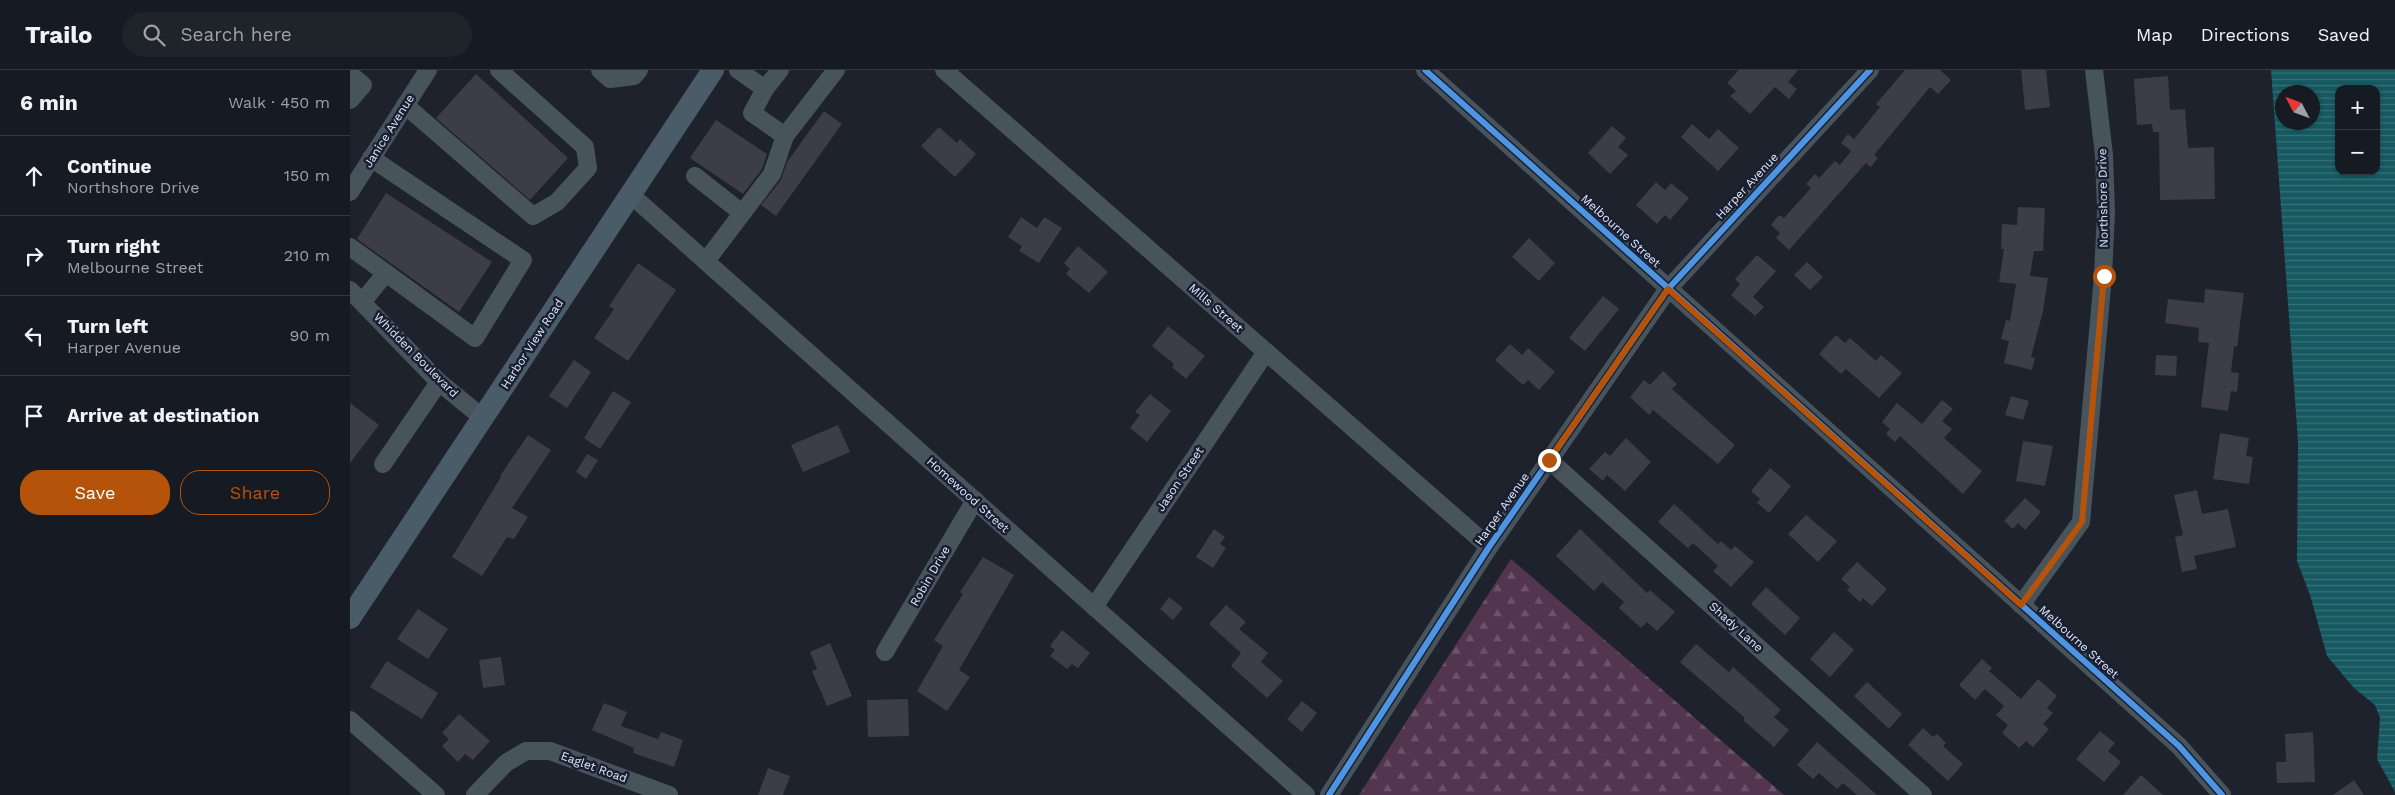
<!DOCTYPE html>
<meta charset="utf-8">
<style>
body{margin:0;font-family:"Work Sans",sans-serif;background:#1f232a;color:#f1f3f6}
.controls{position:absolute;right:15px;top:15px;display:grid;overflow:hidden;border-radius:10px;box-shadow:0 1px 4px #0004}
.controls button{width:45px;height:45px;display:grid;place-items:center;padding:0;border:0;border-bottom:1px solid #353840;background:#161a22;color:#f1f3f6;font:25px sans-serif}
.compass{position:absolute;left:1925px;top:15px;width:45px;height:45px;border-radius:50%;background:#161a22;box-shadow:0 1px 4px #0004;rotate:311deg}
.stop{position:absolute;width:15px;height:15px;margin:-11px;border:4px solid #b45309;border-radius:50%;background:#fff}
.stop.end{background:#b45309;border-color:#fff;box-shadow:0 1px 5px #0008}
.list{margin:0;padding:0;list-style:none}
h2{display:flex;justify-content:space-between;align-items:center;height:65px;margin:0;padding:0 20px;font-size:21px}
h2 small{font-size:16px;font-weight:400;color:#9ea1a5}
.list li{display:grid;grid-template-columns:32px 1fr auto;gap:15px;align-items:center;box-sizing:border-box;height:80px;padding:0 20px;border-top:1px solid #353840}
.list b{display:block;font-size:19px;white-space:nowrap}
.list p{margin:0;font-size:16px;white-space:nowrap;color:#9ea1a5}
.list em{font-size:16px;font-style:normal;color:#9ea1a5}
.actions{display:flex;gap:10px;padding:15px 20px}
.actions a{flex:1;padding:11px 0;border:1px solid #b45309;border-radius:20px;text-align:center;font-size:18px;color:#b45309}
.actions .main{background:#b45309;color:#fff}
.icon{flex:none;width:28px;height:28px;fill:none;stroke:currentColor;stroke-width:2;stroke-linecap:round;stroke-linejoin:round}
.map{position:relative;flex:none;width:2045px;height:725px;overflow:hidden}
header{display:flex;align-items:center;gap:30px;box-sizing:border-box;height:70px;padding:0 25px;background:#161a22;border-bottom:1px solid #353840}
header strong{font-size:24px}
nav{display:flex;gap:28px;margin-inline-start:auto;font-size:18px}
.search{width:350px;height:45px;background:#1f232a;display:flex;align-items:center;gap:12px;box-sizing:border-box;padding:0 18px;border-radius:28px;color:#9ea1a5;font-size:19px}
main{display:flex}
aside{flex:1;background:#161a22}
.map>svg:first-child{display:block}
.forest{fill:url(#forest-firs)}
.water{fill:url(#water-rules);fill-rule:evenodd}
.building{fill:#3d3c49}
.lines{fill:none;stroke-linecap:round;stroke-linejoin:round}
.minor{stroke:#48545c;stroke-width:18}
.major{stroke:#4a5c68;stroke-width:22}
.cycleway-casing{stroke:#181f33;stroke-width:9}
.cycleway{stroke:#4d94e3;stroke-width:6}
.route{stroke:#b45309;stroke-width:6}
.labels{text-anchor:middle;stroke-width:5;stroke-linejoin:round;paint-order:stroke}
.street-label{font-size:12px;fill:#e1e6f4;stroke:#181f33}
</style>
<header>
<strong>Trailo</strong>
<div class="search"><svg class="icon" aria-label="search" viewBox="0 0 24 24"><circle cx="10" cy="10" r="6"/><path d="M15 15l6 6"/></svg>Search here</div>
<nav><a>Map</a><a>Directions</a><a>Saved</a></nav>
</header>
<main>
<aside>
<h2>6 min<small>Walk · 450 m</small></h2>
<ul class="list">
<li><svg class="icon" aria-label="ahead" viewBox="0 0 24 24"><path d="M12 20V5M6 11l6-6 6 6"/></svg><div><b>Continue</b><p>Northshore Drive</p></div><em>150 m</em></li>
<li><svg class="icon" aria-label="right" viewBox="0 0 24 24"><path d="M7 20v-9h11M14 6l5 5-5 5"/></svg><div><b>Turn right</b><p>Melbourne Street</p></div><em>210 m</em></li>
<li><svg class="icon" aria-label="left" viewBox="0 0 24 24"><path d="M17 20v-9H6M10 6l-5 5 5 5"/></svg><div><b>Turn left</b><p>Harper Avenue</p></div><em>90 m</em></li>
<li><svg class="icon" aria-label="arrive" viewBox="0 0 24 24"><path d="M6 21V4h12l-3 4 3 4H6"/></svg><div><b>Arrive at destination</b></div></li>
</ul>
<div class="actions"><a class="main">Save</a><a>Share</a></div>
</aside>
<div class="map">
<svg width="2045" height="725" viewBox="0 0 2045 725">
<defs>
<pattern id="forest-firs" width="22" height="20" patternUnits="userSpaceOnUse" patternTransform="scale(1.25)"><rect width="22" height="20" fill="#543550"/><path d="M5 1l3.5 6h-7zM16 11l3.5 6h-7z" fill="#6c526a"/></pattern>
<pattern id="water-rules" width="6" height="5" patternUnits="userSpaceOnUse" patternTransform="scale(1.25)"><rect width="6" height="5" fill="#165961"/><path d="M0 2.5h6" fill="none" stroke="#387178"/></pattern>
</defs>
<rect width="100%" height="100%" fill="#1e222d"/>
<path class="forest" d="M1161,489L1434,725H1009Z"/>
<path class="water" d="M1921,0H2045V722L2027,689L2030,648L2025,635L2004,618L1977,586L1960,525L1947,491L1948,371ZM1989,19H2026V101H1989ZM1932,22H1962V52H1932Z"/>
<g class="building">
<path d="M1389,0H1448L1438,12L1447,19L1439,29L1425,17L1400,44L1380,26L1386,21L1377,13Z"/>
<path d="M1555,0H1590L1601,10L1588,24L1580,17L1524,85L1528,88L1521,97L1516,93L1439,180L1426,168L1430,163L1421,155L1429,145L1434,148L1461,118L1456,114L1465,104L1469,108L1485,91L1490,95L1501,81L1491,73L1498,64L1504,69L1530,37L1526,34Z"/>
<path d="M1671,0H1696L1700,37L1675,40Z"/>
<path d="M126,4L218,88L180,130L86,48Z"/>
<path d="M1818,6L1820,40L1835,39L1838,78L1864,77L1865,129L1810,130L1809,62H1803L1802,54L1787,55L1784,9Z"/>
<path d="M474,41L492,54L426,146L411,135L431,110L437,92Z"/>
<path d="M366,50L417,84L412,99L393,124L340,88Z"/>
<path d="M1342,54L1359,69L1368,59L1389,78L1368,101L1331,67Z"/>
<path d="M1262,56L1276,68L1268,77L1278,85L1260,104L1238,83Z"/>
<path d="M589,57L607,73L610,69L626,84L605,107L571,76Z"/>
<path d="M1306,112L1315,120L1321,113L1339,128L1320,150L1315,145L1307,154L1286,135Z"/>
<path d="M36,123L142,192L109,242L7,169Z"/>
<path d="M1668,137L1695,138L1693,181H1684L1680,206L1698,208L1693,241L1681,287L1685,288L1682,300L1654,293L1659,271L1651,269L1656,250L1660,251L1666,214L1649,212L1654,179H1651L1652,154L1667,155Z"/>
<path d="M671,147L687,158L694,147L712,158L689,193L669,181L672,176L658,167Z"/>
<path d="M1179,168L1205,193L1189,211L1162,187Z"/>
<path d="M728,176L758,202L739,223L716,204L720,199L714,193Z"/>
<path d="M1407,185L1426,201L1403,227L1414,237L1405,246L1381,225L1390,214L1385,209Z"/>
<path d="M1457,192L1473,207L1460,220L1444,205Z"/>
<path d="M288,193L326,220L278,291L244,268L264,239L259,236Z"/>
<path d="M1855,219L1894,223L1887,277L1884,276L1881,302L1889,303L1887,322L1881,321L1878,341L1851,337L1859,273L1848,272L1849,258L1815,253L1818,229L1854,233Z"/>
<path d="M1253,226L1269,239L1235,281L1219,268Z"/>
<path d="M818,256L855,286L836,309L822,297L824,294L802,276Z"/>
<path d="M1486,265L1495,273L1500,268L1526,291L1531,285L1552,303L1529,328L1496,299L1491,304L1469,284Z"/>
<path d="M1160,274L1172,285L1178,278L1205,302L1189,320L1178,310L1173,315L1145,290Z"/>
<path d="M1806,285L1827,286L1826,306L1805,305Z"/>
<path d="M224,290L241,302L217,338L199,326Z"/>
<path d="M1313,301L1327,314L1322,319L1385,375L1368,394L1303,340L1299,345L1280,327L1294,310L1300,315Z"/>
<path d="M263,321L281,332L250,379L234,368Z"/>
<path d="M800,324L821,341L797,372L780,358L790,345L785,342Z"/>
<path d="M1661,326L1679,331L1673,350L1655,345Z"/>
<path d="M1592,330L1603,339L1592,351L1602,359L1594,368L1632,401L1613,424L1550,366L1545,372L1536,364L1540,359L1532,352L1547,333L1572,354Z"/>
<path d="M0,333L29,355L0,393Z"/>
<path d="M488,355L500,382L453,402L441,375Z"/>
<path d="M1870,363L1899,368L1896,386L1903,387L1899,414L1863,409Z"/>
<path d="M178,365L201,380L162,438L178,447L164,469L157,467L132,506L102,487L151,407L150,406Z"/>
<path d="M1276,368L1301,392L1275,421L1257,405L1253,411L1239,399L1255,382L1260,386Z"/>
<path d="M1673,371L1703,376L1695,416L1666,411Z"/>
<path d="M237,384L248,390L236,409L226,402Z"/>
<path d="M1420,398L1441,416L1419,443L1407,433L1410,429L1401,421Z"/>
<path d="M1847,420L1852,444L1878,439L1886,477L1844,486L1847,499L1832,502L1825,467L1833,465L1824,425Z"/>
<path d="M1675,428L1691,442L1675,460L1668,453L1663,459L1654,451Z"/>
<path d="M1324,434L1368,474L1371,471L1381,480L1385,476L1404,492L1381,517L1363,501L1368,496L1343,473L1338,478L1308,452Z"/>
<path d="M1456,445L1487,471L1468,492L1438,464Z"/>
<path d="M864,459L875,467L870,474L876,478L863,498L846,487Z"/>
<path d="M1230,459L1297,523L1300,520L1325,542L1307,561L1297,552L1291,558L1269,538L1274,532L1252,512L1244,521L1206,486Z"/>
<path d="M633,487L664,505L609,600L620,607L597,641L567,621L593,576L584,570L613,524L610,522Z"/>
<path d="M1507,492L1537,519L1522,536L1513,528L1510,532L1497,520L1500,517L1491,509Z"/>
<path d="M1416,517L1450,548L1435,565L1401,534Z"/>
<path d="M819,527L833,538L823,550L810,539Z"/>
<path d="M876,535L896,552L889,559L918,583L911,592L933,611L917,628L881,596L891,583L859,554Z"/>
<path d="M68,539L98,559L78,589L47,569Z"/>
<path d="M712,560L740,583L728,598L722,594L717,599L700,586L705,580L700,576Z"/>
<path d="M1484,562L1504,580L1480,607L1460,589Z"/>
<path d="M480,573L502,626L477,636L462,601L467,599L460,582Z"/>
<path d="M1346,574L1379,602L1383,597L1431,640L1424,647L1439,660L1424,677L1393,650L1395,648L1330,592Z"/>
<path d="M151,587L155,615L133,618L129,590Z"/>
<path d="M1632,589L1642,598L1639,601L1671,629L1688,609L1707,626L1697,638L1703,643L1693,654L1699,659L1683,677L1676,671L1669,678L1652,663L1658,655L1646,645L1654,636L1635,619L1625,630L1609,615Z"/>
<path d="M37,591L88,623L72,649L20,617Z"/>
<path d="M1517,612L1552,644L1539,659L1504,626Z"/>
<path d="M558,629L559,666L518,667L517,630Z"/>
<path d="M952,631L967,643L952,662L937,649Z"/>
<path d="M254,633L277,642L271,656L308,669L311,662L333,670L324,697L283,683L284,678L242,660Z"/>
<path d="M109,644L140,671L123,690L115,684L108,692L92,676L99,669L92,663Z"/>
<path d="M1573,658L1583,667L1587,664L1596,673L1593,676L1613,694L1598,711L1558,675Z"/>
<path d="M1750,661L1765,673L1758,681L1771,692L1754,712L1726,689Z"/>
<path d="M1963,662L1965,712L1927,713L1926,692H1936L1935,664Z"/>
<path d="M1467,672L1527,725H1507L1493,713L1487,719L1469,703L1463,709L1447,695Z"/>
<path d="M418,698L440,706L433,725H408Z"/>
<path d="M1791,705L1813,725H1773Z"/>
<path d="M2004,710L2014,725H1983Z"/>
</g>
<g class="lines">
<g class="minor">
<path d="M250,0L260,9L284,6L289,0"/>
<path d="M594,0L1139,477"/>
<path d="M1075,0L1829,676L1872,725"/>
<path d="M0,4L13,15L0,30"/>
<path d="M415,19L430,0"/>
<path d="M55,35L183,146L207,132L238,98L235,77L149,0"/>
<path d="M435,66L486,0"/>
<path d="M345,106L392,143"/>
<path d="M0,122L78,0"/>
<path d="M280,124L956,725"/>
<path d="M0,177L36,203"/>
<path d="M356,191L422,104L435,66L402,43L415,19L388,0"/>
<path d="M0,220L89,312L133,348"/>
<path d="M13,231L36,203L125,268L173,190L21,88"/>
<path d="M1199,390L1573,725"/>
<path d="M33,394L89,312"/>
<path d="M1671,535L1731,452L1753,206L1756,141L1754,85L1744,0"/>
<path d="M744,537L916,282"/>
<path d="M535,582L625,430"/>
<path d="M0,650L86,725"/>
<path d="M125,725L156,693L176,681H200L319,725"/>
<path d="M979,725L1139,477L1318,219L1520,0"/>
</g>
<path class="major" d="M0,548L363,0"/>
<g class="cycleway-casing">
<g id="cycleway">
<path d="M1075,0L1829,676L1872,725"/>
<path d="M979,725L1139,477L1318,219L1520,0"/>
</g>
</g>
<use href="#cycleway" class="cycleway"/>
</g>
<g class="lines">
<path class="route" d="M1199,390L1318,219L1671,535L1732,452L1754,206"/>
</g>
<g class="labels">
<g class="street-label">
<text transform="translate(39 61) rotate(-58)" y="4">Janice Avenue</text>
<text transform="translate(1397 116) rotate(-47)" y="4">Harper Avenue</text>
<text transform="translate(1753 128) rotate(-91)" y="4">Northshore Drive</text>
<text transform="translate(1271 161) rotate(42)" y="4">Melbourne Street</text>
<text transform="translate(866 238) rotate(41)" y="4">Mills Street</text>
<text transform="translate(182 274) rotate(-57)" y="4">Harbor View Road</text>
<text transform="translate(66 285) rotate(45)" y="4">Whidden Boulevard</text>
<text transform="translate(830 409) rotate(-56)" y="4">Jason Street</text>
<text transform="translate(618 425) rotate(42)" y="4">Homewood Street</text>
<text transform="translate(1152 439) rotate(-55)" y="4">Harper Avenue</text>
<text transform="translate(580 506) rotate(-60)" y="4">Robin Drive</text>
<text transform="translate(1386 557) rotate(42)" y="4">Shady Lane</text>
<text transform="translate(1729 572) rotate(42)" y="4">Melbourne Street</text>
<text transform="translate(244 697) rotate(20)" y="4">Eaglet Road</text>
</g>
</g>
</svg>
<div class="controls">
<button>+</button>
<button>−</button>
</div>
<svg class="compass" viewBox="-18 -18 36 36"><path d="M0-13l5 13h-10z" fill="#e53935"/><path d="M0 13l5-13h-10z" fill="#9ea1a5"/></svg>
<div class="stop" style="left:1754px;top:206px"></div>
<div class="stop end" style="left:1199px;top:390px"></div>
</div>
</main>
